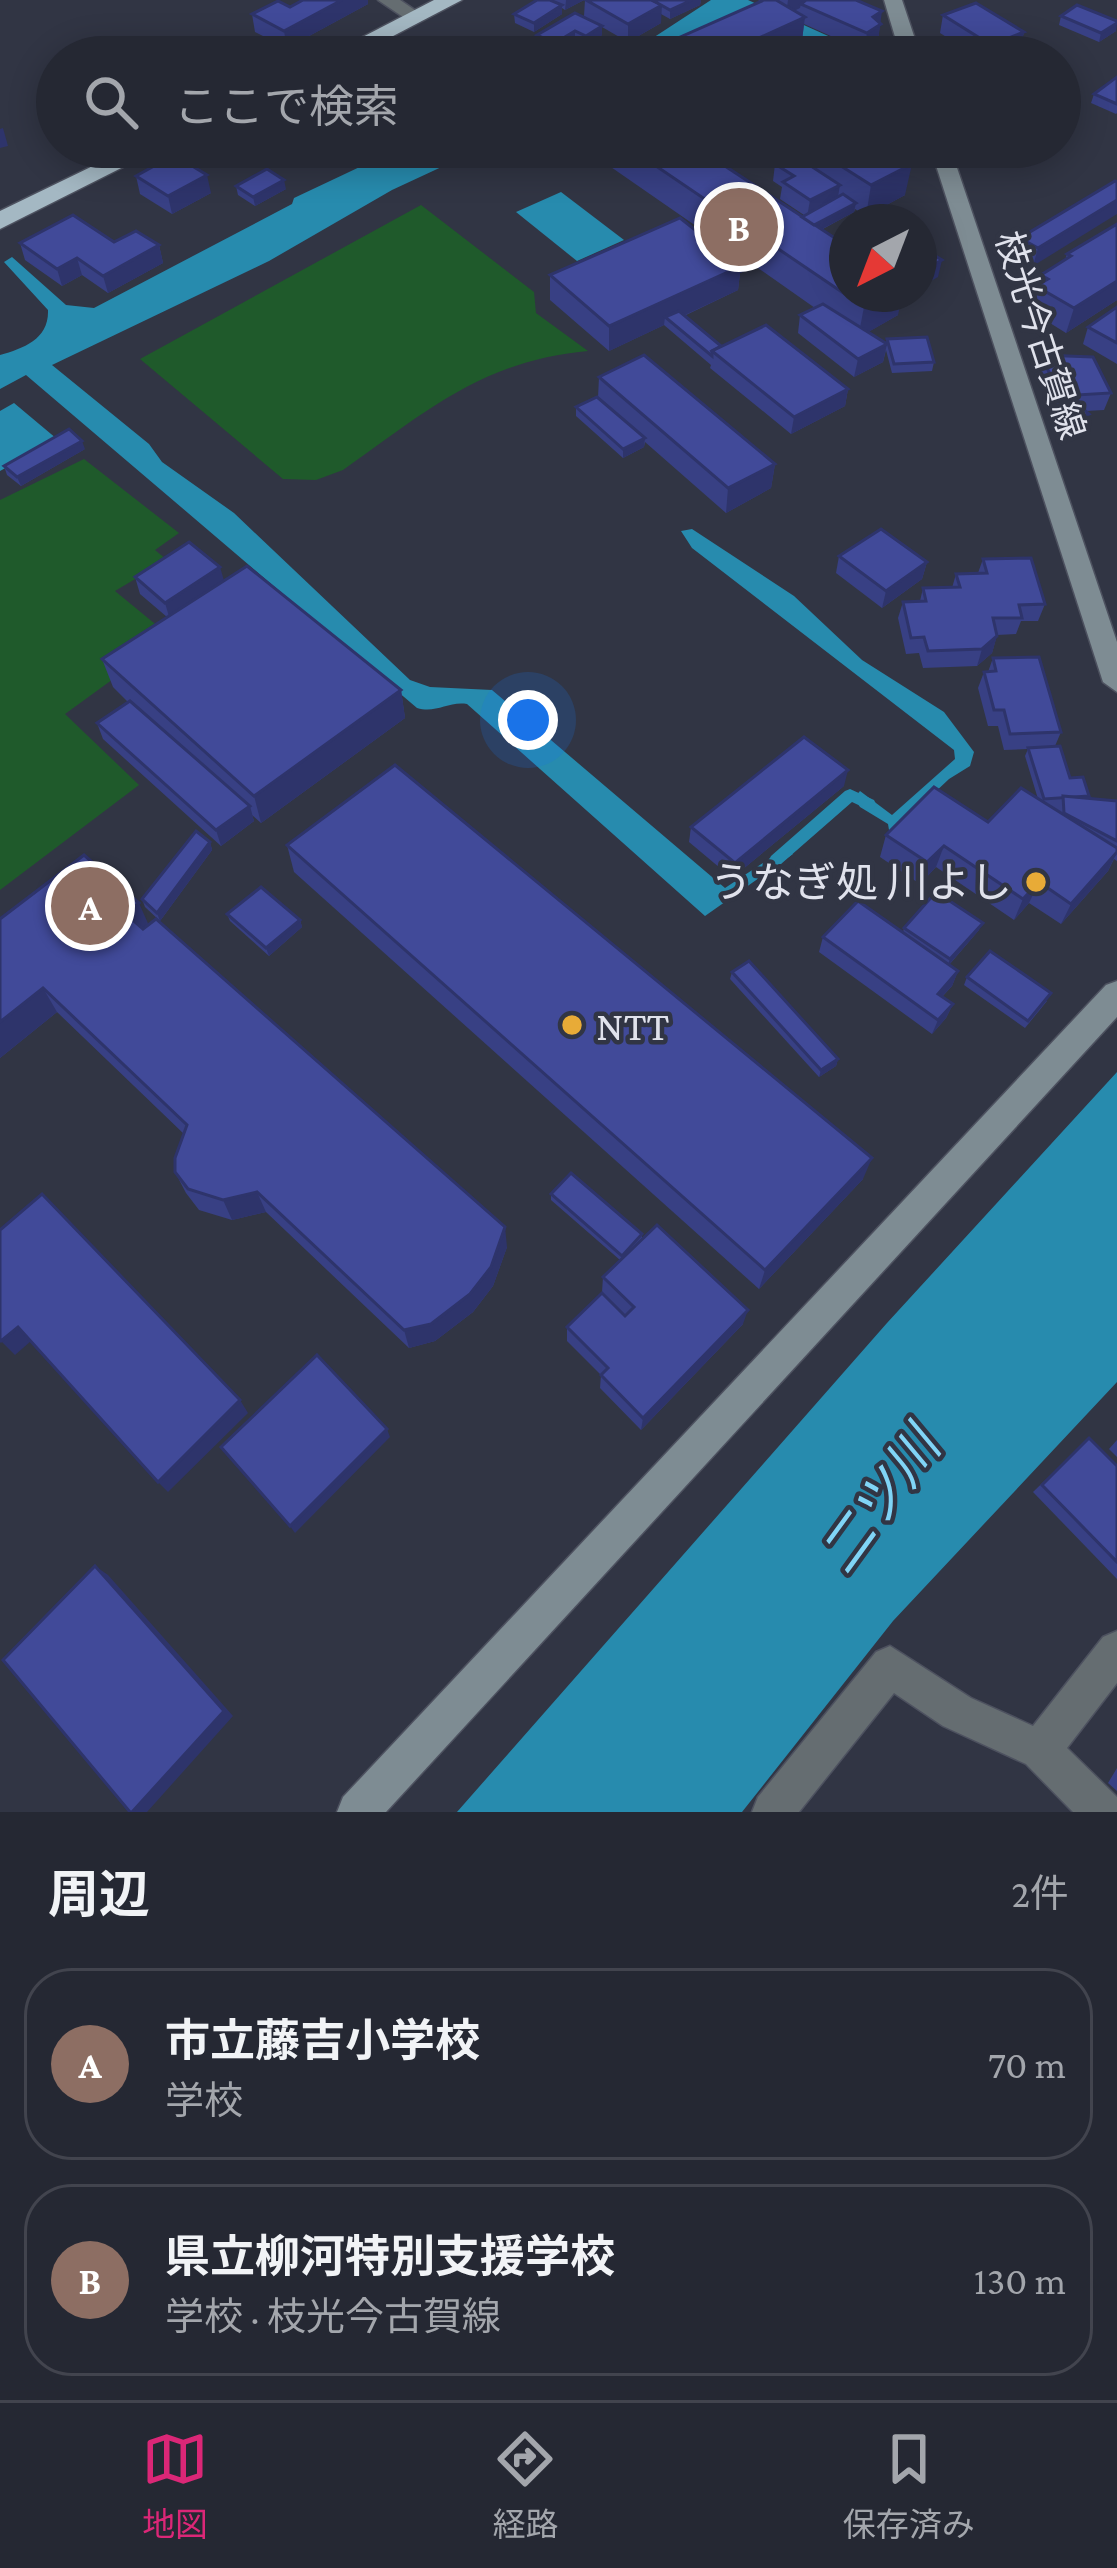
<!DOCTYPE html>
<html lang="ja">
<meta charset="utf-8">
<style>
body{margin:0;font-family:"Crimson Pro","Noto Sans JP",serif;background:#2d303b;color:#f1f3f6}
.compass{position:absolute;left:829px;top:204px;width:108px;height:108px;border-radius:50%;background:#252833;box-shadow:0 6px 30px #0003;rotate:222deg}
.you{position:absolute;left:528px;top:720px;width:42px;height:42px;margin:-30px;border:9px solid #fff;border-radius:50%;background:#1a73e8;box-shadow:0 0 0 18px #1a73e833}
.badge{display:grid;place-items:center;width:78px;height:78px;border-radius:50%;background:#db2777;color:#fff;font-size:39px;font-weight:700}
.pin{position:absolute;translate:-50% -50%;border:6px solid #fff;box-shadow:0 3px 12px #0006}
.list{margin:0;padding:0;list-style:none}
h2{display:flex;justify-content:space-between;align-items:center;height:156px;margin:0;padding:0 48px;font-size:51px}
h2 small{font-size:39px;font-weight:400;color:#a3a6ac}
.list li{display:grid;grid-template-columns:78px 1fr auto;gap:36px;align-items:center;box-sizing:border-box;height:192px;margin:0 24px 24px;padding:0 24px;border:3px solid #42444e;border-radius:48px}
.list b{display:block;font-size:45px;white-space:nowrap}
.list p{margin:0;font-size:39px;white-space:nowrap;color:#a3a6ac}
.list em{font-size:39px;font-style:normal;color:#a3a6ac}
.icon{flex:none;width:66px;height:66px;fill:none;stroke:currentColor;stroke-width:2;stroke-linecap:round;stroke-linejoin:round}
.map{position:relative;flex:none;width:1117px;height:1812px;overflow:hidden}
.search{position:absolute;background:#252833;box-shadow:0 6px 30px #0003;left:36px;right:36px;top:36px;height:132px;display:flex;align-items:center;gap:30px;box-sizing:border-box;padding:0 42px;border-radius:66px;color:#a3a6ac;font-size:45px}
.sheet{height:588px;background:#252833}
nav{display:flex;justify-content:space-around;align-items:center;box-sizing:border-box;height:168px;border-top:3px solid #42444e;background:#252833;font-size:33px;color:#a3a6ac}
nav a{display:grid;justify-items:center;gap:6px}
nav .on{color:#db2777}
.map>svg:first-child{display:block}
.green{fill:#1f5a2b}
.water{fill:#278bae}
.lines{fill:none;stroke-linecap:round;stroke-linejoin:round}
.stream{fill:#278bae;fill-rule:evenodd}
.street-casing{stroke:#4d515f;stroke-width:3}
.secondary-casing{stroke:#4d515f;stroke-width:3}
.highway-casing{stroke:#4d515f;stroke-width:3}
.street{fill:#656d71;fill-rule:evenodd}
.secondary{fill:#7e8c93;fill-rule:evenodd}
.highway{fill:#a4b8c3;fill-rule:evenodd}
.wall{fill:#384084}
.shaded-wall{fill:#2e346b}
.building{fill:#414a99;stroke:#2e346b;stroke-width:3}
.poi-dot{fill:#e8ab37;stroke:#313544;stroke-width:4.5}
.labels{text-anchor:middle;stroke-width:9;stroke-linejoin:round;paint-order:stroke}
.far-street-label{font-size:36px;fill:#e0e2ec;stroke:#313544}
.poi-label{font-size:42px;fill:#e0e2ec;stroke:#313544;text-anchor:end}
.near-water-label{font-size:54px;font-style:italic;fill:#80d4f6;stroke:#313544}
</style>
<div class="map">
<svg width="1117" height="1812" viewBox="0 0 1117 1812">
<rect width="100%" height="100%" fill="#313544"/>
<g class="green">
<path d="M421,205L534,292L536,313L588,351C482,361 427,411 343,470L316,480L283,479L140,359Z"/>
<path d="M84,459L179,533L155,550L167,560L115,591L171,637L65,714L139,785L0,890V500Z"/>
</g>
<g class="water">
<path d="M711,0H748L875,57H849L774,23L674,57H600L639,47Z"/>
<path d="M402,147H471L463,157L392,190L269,261L52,365L149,444L162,462L234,513L410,680L430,687L492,690L725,888L784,849L793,854L705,916L467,704C448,701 436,714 417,708L26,375L0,389V355C24,348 49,339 48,310L4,262L12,257L66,305L94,308L292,204L294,198Z"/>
<path d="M561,192L624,240L577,261L516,212Z"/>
<path d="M14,403L57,439L0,471V411Z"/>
<path d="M692,529L794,596L862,660L944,712L974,752L970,766L949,779L896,829L889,830L888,824L860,807L854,798L860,791L892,815L955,759L954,750L692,548L681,531Z"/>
<path d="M1117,1072V1382L893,1621L742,1812H457L887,1323Z"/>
</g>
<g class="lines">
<path class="stream" d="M850,789L874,800L876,804L874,808L869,810L852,802L781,864H771L769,860L771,856L845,791Z"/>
<g class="street-casing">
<g id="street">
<path d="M378,0H400L425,17L409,21Z"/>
<path d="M1117,1631V1683L1067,1748L1117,1797V1812H1073L1026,1764L943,1726L894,1693L799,1812H752L758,1797L876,1652L890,1646L971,1698L1033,1726L1103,1637Z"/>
</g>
</g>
<g class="secondary-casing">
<g id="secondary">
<path d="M884,0H902L921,57H901Z"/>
<path d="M930,147H950L1117,642V692L1103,682Z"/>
<path d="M1117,981V1017L386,1812H337L343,1797L1106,985Z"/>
</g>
</g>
<g class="highway-casing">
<g id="highway">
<path d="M434,0H462L353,57H324Z"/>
<path d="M132,147H163L0,229V211Z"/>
</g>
</g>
<use href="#street" class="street"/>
<use href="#secondary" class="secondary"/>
<use href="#highway" class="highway"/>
</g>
<g class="wall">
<path d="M537,0H584L565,10L562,8V14L534,32L515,23L514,14Z"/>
<path d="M585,0H701L700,5L670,19L661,14V23L628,42L602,27V35L586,45L575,40L555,52L537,44V35L597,24L584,16Z"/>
<path d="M758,0H856L880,23L878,41L864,51L804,24L801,48L781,57H635L761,2Z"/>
<path d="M368,4L287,48L255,32L252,14L290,7Z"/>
<path d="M943,15L1024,32L1020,48L1044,54L1043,57H978L940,33Z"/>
<path d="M1061,16L1116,31L1099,42L1059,25Z"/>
<path d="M1117,77V113L1116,114L1091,103L1094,94Z"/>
<path d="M582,147H696L802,217L804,215L780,199L782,187L773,181L775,164L781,161L759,147H884L905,195L866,216L855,209L854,212L821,230L846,246L847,242V294L898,315L868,332L886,344L887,339L934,362L932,371L892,373L886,350L883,362L854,377L798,333L800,315L815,308L748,261L747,270L740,273L738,290L684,316L721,346L848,389L845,406L791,434L710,368L711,365L664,325L609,351L550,300V275L729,256L735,253Z"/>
<path d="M959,147H1004V150L997,151L995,162L965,163Z"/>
<path d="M136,176L211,193L172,214L140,194Z"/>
<path d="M1117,182L1033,266L1015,256L1020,238Z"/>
<path d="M236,186L286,189L255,206L238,195Z"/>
<path d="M1117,224V300L1066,333L1029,310L1041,275L1065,260L1067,254Z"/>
<path d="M114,242L159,245L163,263L108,293L82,275L62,286L25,260L20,243Z"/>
<path d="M1117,307V364L1083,344L1088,327Z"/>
<path d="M1041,355L1111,393L1104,410L1086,411V423L1067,431L1057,421L1059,413L1054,414L1035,372Z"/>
<path d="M599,377L775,464L771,488L726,513L645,442L644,447L623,458L576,416V407L598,398Z"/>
<path d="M85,449L21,486L7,475L4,466Z"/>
<path d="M839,556L927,562L922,579L882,608L836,573Z"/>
<path d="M983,559L1045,604L1038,621H1021L1016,634L997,635L992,653L977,666L923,668L919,653L906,654L898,618L903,602L920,601L923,588H952L956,574L978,573Z"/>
<path d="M135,577L224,581L401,690L405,718L261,823L252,815L254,821L221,846L103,739L97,723L128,702L113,687L102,659L167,617L140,594Z"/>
<path d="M993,658L1061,732L1055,746L1070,778L1089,796L1088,799L1117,801V861L1114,859L1108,871L1061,924L1029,903L1014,920L936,867L920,884L880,857L886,835L988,822L1038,799L1025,756L1028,749L1004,750L998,726H988L978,688L984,672H988Z"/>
<path d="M844,786L732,878L689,842L691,827Z"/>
<path d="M210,842L212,850L160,921L145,907L142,899Z"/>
<path d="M287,845L863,1179L759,1289L294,872Z"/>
<path d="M227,914L300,920L302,927L269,956L230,921Z"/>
<path d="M0,919L148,925L507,1247L493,1286L473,1312L435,1341L409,1348L266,1212L232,1220L199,1210L186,1193L175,1172L184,1134L57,1012L0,1058Z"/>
<path d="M904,928L979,930L949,965L958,971L952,986L942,997L953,1004L946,1018L932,1034L819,952L823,937L903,932Z"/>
<path d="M732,972L838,1059L836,1066L819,1077L730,979Z"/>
<path d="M967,977L1047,1001L1025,1028L964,985Z"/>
<path d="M551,1194L642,1234V1239L743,1324L641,1430L600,1388L601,1375L567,1341V1327L625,1315L602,1292L603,1277L620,1260L551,1200Z"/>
<path d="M1089,1438L1117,1466V1579L1033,1492Z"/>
<path d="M1117,1440V1457L1109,1449Z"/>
<path d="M1117,1768V1791L1108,1783Z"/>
</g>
<g class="shaded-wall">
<path d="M342,0H368V4L287,48L284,31Z"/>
<path d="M566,0H584L565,10Z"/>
<path d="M692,0H701L700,5L670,19V10Z"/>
<path d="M788,0H814L801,4L800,8L786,15Z"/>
<path d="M562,5V14L534,32V23Z"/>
<path d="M662,5L661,23L628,42V24Z"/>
<path d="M882,11L878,41L864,51L867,33L873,17Z"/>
<path d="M805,17L801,48L781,57H728V52Z"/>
<path d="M1117,23L1116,31L1099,42L1101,33Z"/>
<path d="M602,26V35L586,45V36Z"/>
<path d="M575,31V40L555,52V43Z"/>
<path d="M1024,32L1020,50L1001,57H988L991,45Z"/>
<path d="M3,128L8,146L0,148V129Z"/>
<path d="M912,164L905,195L866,216L871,185Z"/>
<path d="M207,175L211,193L172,214L168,196Z"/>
<path d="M284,180L286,189L255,206L253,197Z"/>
<path d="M840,185L837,203L807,217L810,200Z"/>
<path d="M1117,200V214L1033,266L1038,248Z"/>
<path d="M856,203L854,212L796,243L797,234Z"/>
<path d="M159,245L163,263L108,293L103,276Z"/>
<path d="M77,258L82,275L62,286L57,269Z"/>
<path d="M942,260L938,277L919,288V273Z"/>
<path d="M748,261L747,270L740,273L738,290L670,322L665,317L664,325L609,351V326Z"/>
<path d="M1117,281V300L1066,333L1074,308Z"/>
<path d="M887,294H903L898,315L858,338L864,307Z"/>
<path d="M887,344L883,362L854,377L858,359Z"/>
<path d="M848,389L845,406L791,434L794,417Z"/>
<path d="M1089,414L1086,423L1067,431L1070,422Z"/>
<path d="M645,438L644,447L623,458V449Z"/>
<path d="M82,441L85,449L21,486L17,477Z"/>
<path d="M775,464L771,488L726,513L728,488Z"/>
<path d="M927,562L922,579L882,608L886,591Z"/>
<path d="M220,567L225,584L170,620L165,603Z"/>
<path d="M997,636L992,653L977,666L982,649Z"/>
<path d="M401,690L405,718L261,823L254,796Z"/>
<path d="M848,770L844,786L732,878L735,863Z"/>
<path d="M250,806L254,821L221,846L216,830Z"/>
<path d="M210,842L212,850L160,921L157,913Z"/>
<path d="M944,846L936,867L920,884L927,862Z"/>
<path d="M1117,852L1108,871L1061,924L1071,904Z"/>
<path d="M1039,882L1029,903L1014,920L1023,899Z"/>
<path d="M139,903L150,928L137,939L126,914Z"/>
<path d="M300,920L302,927L269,956L266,948Z"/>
<path d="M983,923L979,930L947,967L950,959Z"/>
<path d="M958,971L952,986L932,1007L938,994Z"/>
<path d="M43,988L57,1012L0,1058V1022Z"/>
<path d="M953,1004L946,1018L932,1034L938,1020Z"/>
<path d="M838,1059L836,1066L819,1077L821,1070Z"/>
<path d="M872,1158L863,1179L759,1289L765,1270Z"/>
<path d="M257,1192L266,1212L232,1220L223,1200Z"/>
<path d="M505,1227L507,1247L493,1286L473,1312L435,1341L409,1348L404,1330Z"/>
<path d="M748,1310L743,1324L641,1430L643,1418Z"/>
<path d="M18,1327L31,1341L15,1355L1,1341Z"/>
<path d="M240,1400L248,1413L168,1492L158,1482Z"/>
<path d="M387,1429L390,1437L295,1533L290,1526Z"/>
<path d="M95,1566L108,1575L233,1716L147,1812H132Z"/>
</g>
<g class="building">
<path d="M303,0H342L284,31L252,14L278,1L290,7Z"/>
<path d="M537,0H550L562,5L534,23L514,14Z"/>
<path d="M586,0H651L662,5L628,24Z"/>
<path d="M652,0H692L670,10Z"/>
<path d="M764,0H776L805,17L728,52L737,57H635Z"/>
<path d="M806,0H856L882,11L873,17L881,24L867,33L801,4Z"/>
<path d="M976,3L1024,32L991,45L943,15Z"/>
<path d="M1077,5L1117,21V23L1101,33L1061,16Z"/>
<path d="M575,13L602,26L586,36L575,31L555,43L537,35Z"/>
<path d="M1028,45L1044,54L1038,57H999Z"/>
<path d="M138,49L148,57H117Z"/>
<path d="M1117,77V104L1094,94Z"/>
<path d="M628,147H696L847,246V294H887L864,307Z"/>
<path d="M811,147H884L912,164L871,185Z"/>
<path d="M964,147H995L997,153L967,154Z"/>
<path d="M174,155L207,175L168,196L136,176Z"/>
<path d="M794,155L840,185L810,200L783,182L794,176L775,164Z"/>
<path d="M267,169L284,180L253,197L236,186Z"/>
<path d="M1115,181L1117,182V200L1038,248L1020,238Z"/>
<path d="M843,194L856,203L814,225L802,217Z"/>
<path d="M73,215L114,242L136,231L159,245L103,276L77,258L57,269L20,243Z"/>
<path d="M680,218L741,266L609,326L550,275Z"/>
<path d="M1117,224V281L1074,308L1036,286L1048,279L1041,275L1071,256L1067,254Z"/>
<path d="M919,246L942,260L919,273Z"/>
<path d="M736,252L748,261L740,265L729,256Z"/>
<path d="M823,304L887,344L858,359L800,315Z"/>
<path d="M1117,307V343L1088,327Z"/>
<path d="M679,311L721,346L712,351V356L665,317Z"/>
<path d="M766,325L848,389L794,417L712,351Z"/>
<path d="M927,337L934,362L894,364L887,339Z"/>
<path d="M644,355L775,464L728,488L599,377Z"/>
<path d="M1041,355L1093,357L1111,393L1060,396Z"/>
<path d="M597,397L645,438L623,449L576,407Z"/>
<path d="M1079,405L1089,414L1070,422L1060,412Z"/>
<path d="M69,429L82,441L17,477L4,466Z"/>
<path d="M881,529L927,562L886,591L839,556Z"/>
<path d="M189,542L220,567L165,603L135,577Z"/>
<path d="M1031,558L1045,604L1019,605L1022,618H993L997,636L982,649L928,651L924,637L911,638L903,602L926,601L923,588L960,587L956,574L987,573L983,559Z"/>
<path d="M247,566L401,690L254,796L102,659Z"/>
<path d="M1039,657L1061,732L1010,734L1004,710H994L984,672L996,671L993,658Z"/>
<path d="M130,701L250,806L216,830L97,723Z"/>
<path d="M804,737L848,770L735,863L691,827Z"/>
<path d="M1060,746L1070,778L1083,777L1089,796L1044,799L1028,748Z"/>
<path d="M395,765L872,1158L765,1270L287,845Z"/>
<path d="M934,787L988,822L1021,788L1117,848V852L1071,904L1039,882L1023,899L944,846L927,862L886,835Z"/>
<path d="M1063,796L1117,801V841L1064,813Z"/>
<path d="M196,831L210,842L157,913L142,899Z"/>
<path d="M84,855L139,903L126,914L143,929L156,919L505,1227L491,1267L470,1294L431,1324L404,1330L257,1192L223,1200L188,1189L175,1172V1158L187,1125L43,988L0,1022V919Z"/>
<path d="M261,887L300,920L266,948L227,914Z"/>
<path d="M936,892L983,923L950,959L904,928Z"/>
<path d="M858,901L958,971L938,994L953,1004L938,1020L823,937Z"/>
<path d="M990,951L1051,993L1028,1021L967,977Z"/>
<path d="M749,961L838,1059L821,1070L732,972Z"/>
<path d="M571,1173L642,1234L622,1256L551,1194Z"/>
<path d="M42,1194L240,1400L158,1482L18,1327L1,1341L0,1340V1230Z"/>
<path d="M657,1225L748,1310L643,1418L601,1375L608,1368L567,1327L602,1293L625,1316L634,1307L603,1277Z"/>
<path d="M317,1355L387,1429L290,1526L221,1447Z"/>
<path d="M1089,1438L1117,1466V1562L1042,1485Z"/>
<path d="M95,1566L224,1711L132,1812H130L3,1660Z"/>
</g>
<g class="poi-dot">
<circle cx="1036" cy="882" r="12"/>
<circle cx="572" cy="1025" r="12"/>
</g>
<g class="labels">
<g class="far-street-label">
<text transform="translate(1041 335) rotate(72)" y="13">枝光今古賀線</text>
</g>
<g class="poi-label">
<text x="1012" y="897">うなぎ処 川よし</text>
<text x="596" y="1040" text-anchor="start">NTT</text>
</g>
<g class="near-water-label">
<text transform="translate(879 1500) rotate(-54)" y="19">二ツ川</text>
</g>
</g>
</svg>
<svg class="compass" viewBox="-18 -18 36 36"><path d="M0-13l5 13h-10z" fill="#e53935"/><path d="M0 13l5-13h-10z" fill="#a3a6ac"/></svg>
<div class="you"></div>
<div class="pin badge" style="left:90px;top:906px;background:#8d6e63">A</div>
<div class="pin badge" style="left:739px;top:227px;background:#8d6e63">B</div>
<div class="search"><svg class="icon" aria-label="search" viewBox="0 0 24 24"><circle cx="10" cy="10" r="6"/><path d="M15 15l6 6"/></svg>ここで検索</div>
</div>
<section class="sheet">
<h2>周辺<small>2件</small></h2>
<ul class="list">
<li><span class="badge" style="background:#8d6e63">A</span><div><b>市立藤吉小学校</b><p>学校</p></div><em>70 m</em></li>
<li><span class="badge" style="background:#8d6e63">B</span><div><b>県立柳河特別支援学校</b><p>学校 · 枝光今古賀線</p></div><em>130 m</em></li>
</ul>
</section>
<nav>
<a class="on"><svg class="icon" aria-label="map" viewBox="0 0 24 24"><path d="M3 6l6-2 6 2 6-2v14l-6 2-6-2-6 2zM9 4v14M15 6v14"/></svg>地図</a>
<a><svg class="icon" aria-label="directions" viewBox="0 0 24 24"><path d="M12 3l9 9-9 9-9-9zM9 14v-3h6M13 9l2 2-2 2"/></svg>経路</a>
<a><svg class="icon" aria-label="saved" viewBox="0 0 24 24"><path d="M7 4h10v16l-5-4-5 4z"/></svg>保存済み</a>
</nav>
